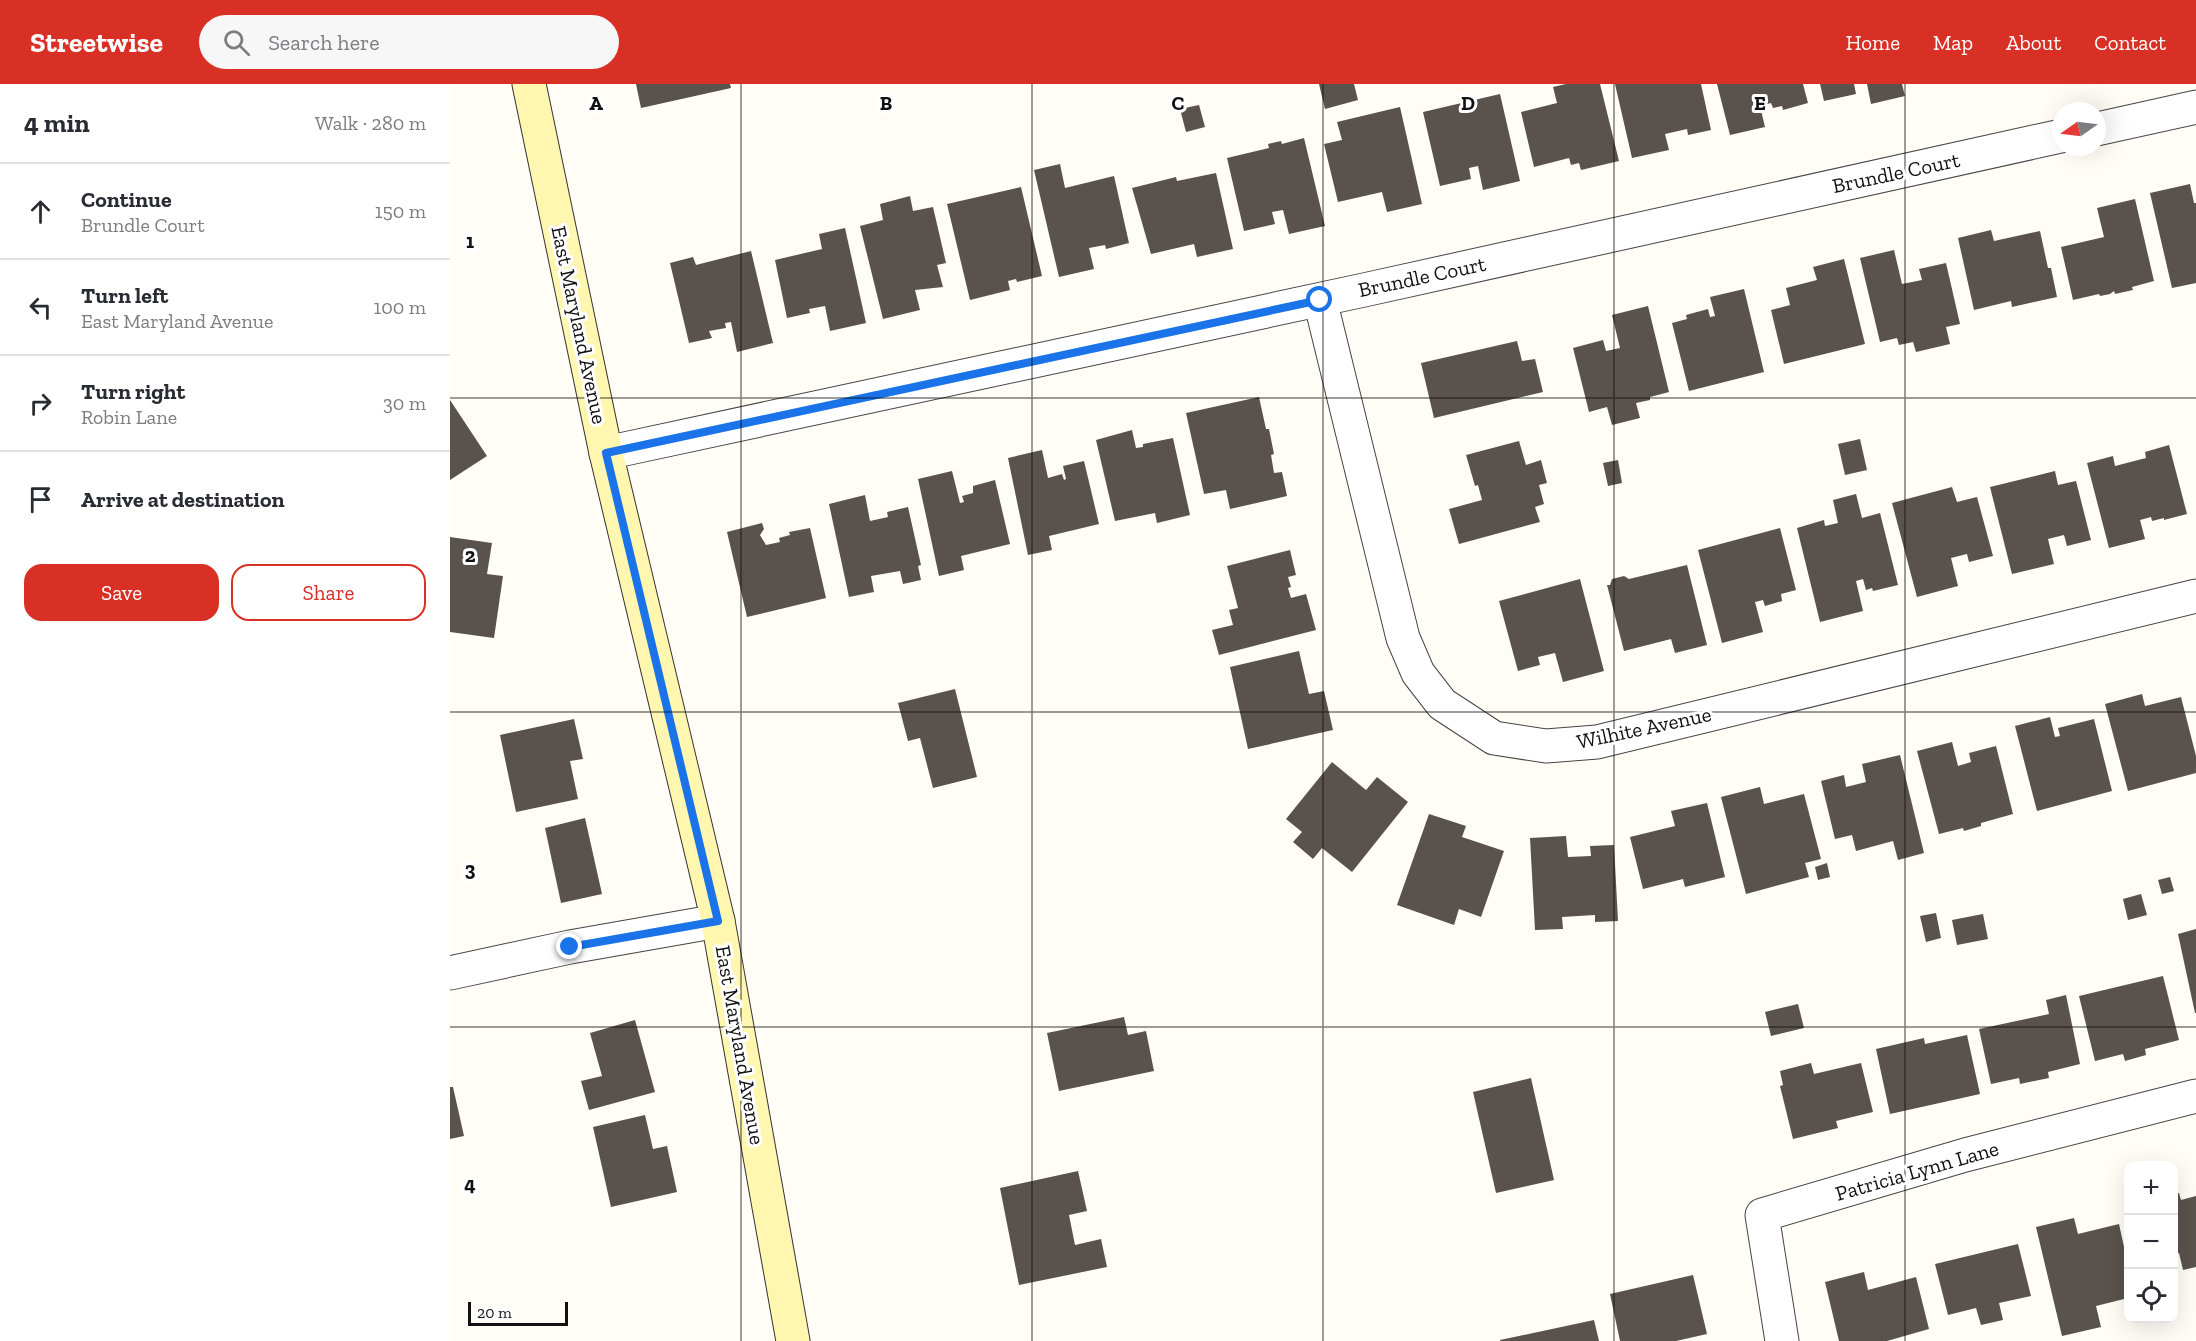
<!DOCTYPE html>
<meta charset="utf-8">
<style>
body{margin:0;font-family:"Zilla Slab",serif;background:#f7f7f7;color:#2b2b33}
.controls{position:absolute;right:18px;bottom:18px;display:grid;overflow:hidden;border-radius:12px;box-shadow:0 6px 24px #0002}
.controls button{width:54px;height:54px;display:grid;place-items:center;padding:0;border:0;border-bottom:2px solid #e1e1e2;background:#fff;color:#2b2b33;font:30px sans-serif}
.compass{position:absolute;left:1602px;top:18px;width:54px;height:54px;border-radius:50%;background:#fff;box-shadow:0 6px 24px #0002;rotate:256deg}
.scale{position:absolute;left:18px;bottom:15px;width:100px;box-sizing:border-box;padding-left:6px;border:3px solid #111;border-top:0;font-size:16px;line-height:21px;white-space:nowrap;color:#111;-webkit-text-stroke:4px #fff;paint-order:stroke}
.stop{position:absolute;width:18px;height:18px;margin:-14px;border:4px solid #1a73e8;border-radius:50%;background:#fff}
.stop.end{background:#1a73e8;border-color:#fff;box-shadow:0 2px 6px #0008}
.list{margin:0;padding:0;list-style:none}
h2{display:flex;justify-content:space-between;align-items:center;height:78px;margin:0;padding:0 24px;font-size:26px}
h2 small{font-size:20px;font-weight:400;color:#7c7c81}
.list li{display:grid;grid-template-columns:39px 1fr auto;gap:18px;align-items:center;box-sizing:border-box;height:96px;padding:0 24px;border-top:2px solid #e1e1e2}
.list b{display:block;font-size:22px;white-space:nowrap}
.list p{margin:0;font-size:20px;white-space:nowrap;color:#7c7c81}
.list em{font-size:20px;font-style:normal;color:#7c7c81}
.actions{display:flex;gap:12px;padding:18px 24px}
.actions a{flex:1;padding:14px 0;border:2px solid #d93025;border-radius:18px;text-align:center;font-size:21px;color:#d93025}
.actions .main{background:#d93025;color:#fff}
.icon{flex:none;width:33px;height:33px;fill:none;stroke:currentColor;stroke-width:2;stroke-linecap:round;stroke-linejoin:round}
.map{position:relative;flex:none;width:1746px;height:1257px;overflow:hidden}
header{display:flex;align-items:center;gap:36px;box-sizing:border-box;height:84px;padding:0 30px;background:#d93025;color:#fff}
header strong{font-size:28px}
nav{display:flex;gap:33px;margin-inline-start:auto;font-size:21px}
.search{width:420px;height:54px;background:#f7f7f7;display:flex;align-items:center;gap:15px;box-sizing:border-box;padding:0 21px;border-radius:33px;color:#7c7c81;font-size:22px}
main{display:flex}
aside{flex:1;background:#fff}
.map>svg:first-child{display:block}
.building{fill:#5a524d}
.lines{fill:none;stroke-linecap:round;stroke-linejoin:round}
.street-casing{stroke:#444;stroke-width:35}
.secondary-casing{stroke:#333;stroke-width:35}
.street{stroke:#fff;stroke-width:33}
.secondary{stroke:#fff6b0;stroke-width:33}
.route{stroke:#1a73e8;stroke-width:8}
.grid{fill:none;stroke:#111;stroke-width:1.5;stroke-opacity:0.55}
.labels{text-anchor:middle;stroke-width:6;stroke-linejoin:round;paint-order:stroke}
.street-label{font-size:21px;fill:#111;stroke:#fff}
.grid-label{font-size:20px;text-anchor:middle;font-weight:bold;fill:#111;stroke:#fff;stroke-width:6;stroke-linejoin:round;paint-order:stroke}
</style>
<header>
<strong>Streetwise</strong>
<div class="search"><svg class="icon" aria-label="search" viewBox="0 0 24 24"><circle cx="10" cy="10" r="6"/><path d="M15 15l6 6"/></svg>Search here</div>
<nav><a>Home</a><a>Map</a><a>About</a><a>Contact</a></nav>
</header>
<main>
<aside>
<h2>4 min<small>Walk · 280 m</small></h2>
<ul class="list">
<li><svg class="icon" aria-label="ahead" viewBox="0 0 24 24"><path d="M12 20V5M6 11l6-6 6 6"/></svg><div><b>Continue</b><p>Brundle Court</p></div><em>150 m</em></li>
<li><svg class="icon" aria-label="left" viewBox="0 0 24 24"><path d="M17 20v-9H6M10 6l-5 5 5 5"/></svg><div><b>Turn left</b><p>East Maryland Avenue</p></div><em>100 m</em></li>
<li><svg class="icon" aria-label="right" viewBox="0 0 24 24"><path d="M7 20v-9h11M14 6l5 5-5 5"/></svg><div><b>Turn right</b><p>Robin Lane</p></div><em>30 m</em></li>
<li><svg class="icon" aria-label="arrive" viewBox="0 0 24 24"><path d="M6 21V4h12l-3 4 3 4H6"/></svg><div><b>Arrive at destination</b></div></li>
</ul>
<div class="actions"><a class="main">Save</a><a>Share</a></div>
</aside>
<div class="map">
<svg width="1746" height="1257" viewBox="0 0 1746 1257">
<rect width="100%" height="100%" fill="#fffdf5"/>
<g class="building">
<path d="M186,0H280L281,4L191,24Z"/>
<path d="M869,0H904L908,16L875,25Z"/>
<path d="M1116,0H1150L1169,77L1131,86L1129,79L1121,81L1119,74L1084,83L1071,28L1107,19L1103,3Z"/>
<path d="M1165,0H1251L1261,46L1238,51L1237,45L1215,50L1219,66L1182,74Z"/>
<path d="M1267,0H1353L1358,19L1333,26L1332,22L1323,24L1321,19L1310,22L1315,43L1280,51Z"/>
<path d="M1370,0H1404L1406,10L1374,17Z"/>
<path d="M1417,0H1452L1455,12L1421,20Z"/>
<path d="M1050,10L1070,97L1033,106L1028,82L1019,84L1021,95L990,102L973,28Z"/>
<path d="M749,21L755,43L736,48L730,25Z"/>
<path d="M950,23L972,120L937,128L932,108L888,118L874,60L892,56L887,38Z"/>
<path d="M854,54L875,142L839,150L833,126L822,128L825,140L794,147L777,74L819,64L818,60L831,57L832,60Z"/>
<path d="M610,80L615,104L664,92L679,159L656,165L655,161L639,164L644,185L609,193L584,86Z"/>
<path d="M766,89L783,165L747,173L744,160L701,170L682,104L726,93L727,97Z"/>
<path d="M1740,100L1744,119H1746V199L1722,204L1700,109Z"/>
<path d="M571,103L592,192L567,198L566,195L558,197L560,206L520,216L497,120Z"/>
<path d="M460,112L463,127L483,123L496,179L487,181L493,203L465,206L470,226L433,235L410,142L433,136L430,120Z"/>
<path d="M1685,115L1704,197L1682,203L1683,206L1665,210L1664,207L1660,210L1650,212L1649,210L1623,216L1611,163L1654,153L1647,124Z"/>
<path d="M395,144L416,239L380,247L375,222L359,225L360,229L337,234L325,176L372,165L369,150Z"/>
<path d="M1541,146L1544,157L1590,147L1598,184H1601L1607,213L1562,223L1561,217L1524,226L1508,154Z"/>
<path d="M1444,166L1452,200L1472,196L1469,185L1496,179L1510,240L1496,243L1500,260L1466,268L1463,258L1449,261L1447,254L1430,258L1410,174Z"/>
<path d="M301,167L323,259L287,268L281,238L275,239L276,244L259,247L262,254L239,259L220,179L243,173L246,181Z"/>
<path d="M1394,175L1415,260L1334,280L1321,226L1340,221L1336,204L1367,196L1363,183Z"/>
<path d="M1294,205L1314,288L1239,307L1222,239L1237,235L1236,231L1258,225L1260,233L1265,232L1260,213Z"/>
<path d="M1198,222L1219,308L1200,313V316L1186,319L1190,334L1162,341L1157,323L1139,328L1123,264L1153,256L1156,267L1170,264L1162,231Z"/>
<path d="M1067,257L1072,277L1085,275L1093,308L984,334L971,279Z"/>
<path d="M809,313L816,345H819L824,370L821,371L824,389L832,388L837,412L780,425L776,406L754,410L736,329Z"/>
<path d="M0,316L37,372L0,396Z"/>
<path d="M682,346L686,364L693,363V360L723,354L740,431L707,439L705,429L665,437L646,356Z"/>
<path d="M1410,355L1417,386L1395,391L1388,360Z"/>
<path d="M1069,357L1076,381L1091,376L1097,399L1089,401L1094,420L1085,423L1090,438L1009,460L999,425L1032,416L1028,401L1025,402L1016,371Z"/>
<path d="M1719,361L1737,430L1714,436V434L1702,437L1701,433L1690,436L1695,455L1659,464L1637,379L1663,372L1665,382L1696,374L1695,368Z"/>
<path d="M592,366L598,394L612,390L614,396L616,395L613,382L634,377L649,440L599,452L602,466L578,471L558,374Z"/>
<path d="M1168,376L1172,399L1158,402L1153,379Z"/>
<path d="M502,387L510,419L514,418L512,412L523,409V402L545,396L560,460L511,472L514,486L489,492L468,395Z"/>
<path d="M1605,387L1608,401L1626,397L1641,456L1617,462L1614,451L1598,455L1604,480L1562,490L1540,403Z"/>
<path d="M1502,403L1507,418L1527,413L1543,472L1519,478L1517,470L1501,474L1508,502L1467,513L1442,419Z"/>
<path d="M1406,410L1412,434L1430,429L1448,501L1423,507L1422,504L1416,506L1413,495L1406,497L1413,527L1370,538L1347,444L1374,436L1375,442L1388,439L1383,416Z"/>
<path d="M415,411L420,437L438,433L437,428L458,423L471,481L468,482L471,496L453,500L450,487L421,492L424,508L399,513L379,420Z"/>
<path d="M312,439L314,445L310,451L316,461L330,458L329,454L340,451L339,448L360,444L376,514L297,533L277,448Z"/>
<path d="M1330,444L1346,506L1331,510L1332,517L1315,522L1313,516L1305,518L1313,548L1272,559L1248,466Z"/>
<path d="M0,453L42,459L37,490L53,492L44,554L0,548Z"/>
<path d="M840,466L846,491L838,493L841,503L838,504L841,514L856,510L866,546L769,571L762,546L783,541L779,526L788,524L777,482Z"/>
<path d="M1237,481L1257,561L1225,569L1221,555L1174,567L1157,501H1160L1162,495L1174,492L1179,495Z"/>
<path d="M1130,495L1154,587L1113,598L1105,569L1088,573L1090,581L1068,587L1049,517Z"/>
<path d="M849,567L859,610L874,607L883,646L798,665L780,583Z"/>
<path d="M505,605L527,693L483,704L470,654L458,657L448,619Z"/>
<path d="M1692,610L1695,622L1731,613L1746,672V689L1678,707L1655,620Z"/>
<path d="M1600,633L1605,653L1610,652L1608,644L1644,635L1662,707L1587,727L1565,642Z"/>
<path d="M124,635L133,675L120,677L128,715L66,728L50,651Z"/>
<path d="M1502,658L1508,682L1521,678L1519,669L1546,662L1563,730L1531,739V742L1514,747L1513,744L1489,750L1467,667Z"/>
<path d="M1450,671L1474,769L1448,776L1443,757L1406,767L1402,751L1385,755L1371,697L1394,691L1396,703L1416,698L1412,680Z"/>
<path d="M882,678L916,706L927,693L958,718L902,788L872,764L863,775L843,758L852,748L836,735Z"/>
<path d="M1310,703L1314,720L1354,710L1371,775L1355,779L1359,793L1296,810L1271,713Z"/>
<path d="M1257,719L1275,793L1235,803L1233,795L1193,805L1180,753L1225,742L1221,727Z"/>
<path d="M979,730L1016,742L1012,753L1054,767L1031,833L1009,825L1004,841L947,821Z"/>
<path d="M135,734L152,810L111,819L95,744Z"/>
<path d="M1116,752L1118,773L1141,772L1140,762L1164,761L1168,837L1145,838V831L1112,833L1113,845L1085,846L1080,754Z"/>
<path d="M1377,779L1380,793L1368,796L1365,783Z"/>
<path d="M1720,793L1724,807L1712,810L1708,796Z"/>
<path d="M1691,810L1697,831L1678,836L1673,815Z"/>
<path d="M1486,829L1491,854L1476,858L1470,832Z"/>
<path d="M1533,830L1538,855L1507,861L1502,836Z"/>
<path d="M1746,845V929H1745L1728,850Z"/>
<path d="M1713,892L1729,956L1695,965L1696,971L1675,977L1673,970L1645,977L1629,912Z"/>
<path d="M1616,911L1630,980L1598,988L1599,994L1570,1000L1569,994L1541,1000L1529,945L1599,930L1596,916Z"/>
<path d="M1348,920L1354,944L1321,952L1315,928Z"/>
<path d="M674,933L678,951L696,947L704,987L609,1007L597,949Z"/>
<path d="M185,936L205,1008L139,1026L131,997L152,992L140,949Z"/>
<path d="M1517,951L1530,1010L1440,1030L1426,965L1474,954L1475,960Z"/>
<path d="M1361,979L1364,990L1411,979L1423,1028L1386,1037L1388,1044L1343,1055L1330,1002L1333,1001L1330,987Z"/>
<path d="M1081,994L1104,1096L1046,1109L1023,1008Z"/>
<path d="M0,1003H3L14,1052L0,1055Z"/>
<path d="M195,1031L203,1065L217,1062L227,1108L161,1123L143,1043Z"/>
<path d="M628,1087L637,1127L619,1131L625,1161L651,1155L657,1183L569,1201L550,1104Z"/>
<path d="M1729,1109L1731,1116L1746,1112V1183L1733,1186L1729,1169L1724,1170V1110Z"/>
<path d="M1624,1134L1628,1150L1669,1140L1678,1181V1214L1646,1222L1651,1243L1612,1252L1586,1143Z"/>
<path d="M1568,1160L1581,1212L1549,1219L1553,1236L1531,1241L1526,1224L1498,1231L1485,1180Z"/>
<path d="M1414,1188L1418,1206L1466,1193L1479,1245L1437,1257H1389L1375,1198Z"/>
<path d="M1243,1191L1257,1250L1226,1257H1170L1160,1210Z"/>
<path d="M1144,1236L1149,1257H1050V1256Z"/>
</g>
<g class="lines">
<g class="street-casing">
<g id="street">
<path d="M1647,45L1746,23"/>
<path d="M870,216L953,554L968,589L992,620L1044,654L1096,662L1147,658L1746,512"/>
<path d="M156,369L914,206L1611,52"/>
<path d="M0,889L120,863L268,837"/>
<path d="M1332,1257L1312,1131L1515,1071L1746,1012"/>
</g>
</g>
<g class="secondary-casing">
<path id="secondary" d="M79,0L156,369L268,837L343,1257"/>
</g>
<use href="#street" class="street"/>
<use href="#secondary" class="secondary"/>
</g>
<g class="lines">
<path class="route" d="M120,863L268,837L156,369L870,216"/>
</g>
<path class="grid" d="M291,0V1257M582,0V1257M873,0V1257M1164,0V1257M1455,0V1257M0,314H1746M0,628H1746M0,943H1746"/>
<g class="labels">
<g class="street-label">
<text transform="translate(1446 89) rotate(-12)" y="7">Brundle Court</text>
<text transform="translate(972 193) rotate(-12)" y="7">Brundle Court</text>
<text transform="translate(129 241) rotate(78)" y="7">East Maryland Avenue</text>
<text transform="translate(1194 644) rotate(-12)" y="7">Wilhite Avenue</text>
<text transform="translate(290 961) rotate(80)" y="7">East Maryland Avenue</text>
<text transform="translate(1467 1087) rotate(-16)" y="7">Patricia Lynn Lane</text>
</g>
</g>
<g class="grid-label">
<text x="146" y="26">A</text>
<text x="436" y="26">B</text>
<text x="728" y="26">C</text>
<text x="1018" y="26">D</text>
<text x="1310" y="26">E</text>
<text x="20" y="164">1</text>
<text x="20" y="478">2</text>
<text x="20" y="792">3</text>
<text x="20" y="1107">4</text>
</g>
</svg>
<div class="controls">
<button>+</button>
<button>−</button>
<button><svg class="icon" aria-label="locate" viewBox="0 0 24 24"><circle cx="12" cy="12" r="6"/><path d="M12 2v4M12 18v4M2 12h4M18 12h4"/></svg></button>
</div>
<svg class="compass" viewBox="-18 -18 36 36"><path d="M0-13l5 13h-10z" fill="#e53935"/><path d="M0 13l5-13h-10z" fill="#7c7c81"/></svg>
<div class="scale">20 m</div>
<div class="stop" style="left:870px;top:216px"></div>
<div class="stop end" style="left:120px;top:863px"></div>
</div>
</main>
